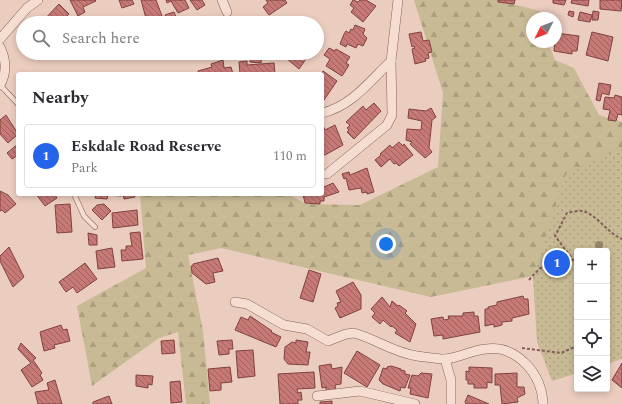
<!DOCTYPE html>
<meta charset="utf-8">
<style>
body{margin:0;font-family:Spectral,serif;background:#f7f7f7;color:#2b2b33}
.controls{position:absolute;right:12px;bottom:12px;display:grid;overflow:hidden;border-radius:4px;box-shadow:0 2px 6px #0003}
.controls button{width:36px;height:36px;display:grid;place-items:center;padding:0;border:0;border-bottom:1px solid #e1e1e2;background:#fff;color:#2b2b33;font:20px sans-serif}
.compass{position:absolute;left:526px;top:12px;width:36px;height:36px;border-radius:50%;background:#fff;box-shadow:0 2px 6px #0003;rotate:228deg}
.you{position:absolute;left:386px;top:244px;width:14px;height:14px;margin:-10px;border:3px solid #fff;border-radius:50%;background:#1a73e8;box-shadow:0 0 0 6px #1a73e833}
.badge{display:grid;place-items:center;width:26px;height:26px;border-radius:50%;background:#2563eb;color:#fff;font-size:13px;font-weight:700}
.pin{position:absolute;translate:-50% -50%;border:2px solid #fff;box-shadow:0 1px 4px #0006}
.list{margin:0;padding:0;list-style:none}
h2{display:flex;justify-content:space-between;align-items:center;height:52px;margin:0;padding:0 16px;font-size:17px}
h2 small{font-size:13px;font-weight:400;color:#7c7c81}
.list li{display:grid;grid-template-columns:26px 1fr auto;gap:12px;align-items:center;box-sizing:border-box;height:64px;margin:0 8px 8px;padding:0 8px;border:1px solid #e1e1e2;border-radius:4px}
.list b{display:block;font-size:15px;white-space:nowrap}
.list p{margin:0;font-size:13px;white-space:nowrap;color:#7c7c81}
.list em{font-size:13px;font-style:normal;color:#7c7c81}
.icon{flex:none;width:22px;height:22px;fill:none;stroke:currentColor;stroke-width:2;stroke-linecap:round;stroke-linejoin:round}
.map{position:relative;flex:none;width:622px;height:404px;overflow:hidden}
.search{position:absolute;background:#fff;box-shadow:0 2px 6px #0003;left:16px;top:16px;width:308px;height:44px;display:flex;align-items:center;gap:10px;box-sizing:border-box;padding:0 14px;border-radius:22px;color:#7c7c81;font-size:15px}
.panel{position:absolute;background:#fff;box-shadow:0 2px 6px #0003;left:16px;top:72px;width:308px;height:124px;border-radius:4px}
.map>svg:first-child{display:block}
.forest{fill:url(#forest-firs)}
.park{fill:url(#park-dots)}
.building{fill:url(#building-back-hatch);stroke:#80413f}
.lines{fill:none;stroke-linecap:round;stroke-linejoin:round}
.service-casing{stroke:#825f58;stroke-width:5.5}
.minor-casing{stroke:#825f58;stroke-width:10}
.path{stroke:#825f58;stroke-width:2;stroke-dasharray:3 2;stroke-linecap:butt}
.service{stroke:#f6ddd1;stroke-width:4.5}
.minor{stroke:#f6ddd1;stroke-width:9}
.tree{fill:#95846a}
</style>
<div class="map">
<svg width="622" height="404" viewBox="0 0 622 404">
<defs>
<pattern id="forest-firs" width="22" height="20" patternUnits="userSpaceOnUse"><rect width="22" height="20" fill="#c8ba94"/><path d="M5 1l3.5 6h-7zM16 11l3.5 6h-7z" fill="#ac9f7f"/></pattern>
<pattern id="park-dots" width="8" height="8" patternUnits="userSpaceOnUse"><rect width="8" height="8" fill="#c8ba94"/><path d="M2 2h.1M6 6h.1" fill="none" stroke="#ac9f7f" stroke-width="1.8" stroke-linecap="round"/></pattern>
<pattern id="building-back-hatch" width="6" height="6" patternUnits="userSpaceOnUse"><rect width="6" height="6" fill="#c77976"/><path d="M-1 5l2 2M0 0l6 6M5-1l2 2" fill="none" stroke="#a26360"/></pattern>
</defs>
<rect width="100%" height="100%" fill="#ebcdbf"/>
<path class="forest" d="M414,0H497L540,11L542,18H532V42H548L555,60L574,68L599,115L622,122V168L607,251L560,195L533,276L431,297L221,248L188,255L203,331L210,404H186L178,332L159,338L92,386L77,306L146,268L140,194H288L306,204L360,205L438,167L443,93Z"/>
<path class="park" d="M622,147V359L607,364V251H577V373L552,381L537,342L533,276L566,174Z"/>
<g class="building">
<path d="M70,0H95L96,1L83,7L85,12L78,16Z"/>
<path d="M119,0H132L134,4L122,8Z"/>
<path d="M141,0H156L162,16L147,22Z"/>
<path d="M166,0H185L189,8L178,13L171,1L167,3Z"/>
<path d="M190,0H202L205,5L197,10Z"/>
<path d="M266,0H285L287,3L269,15L263,7L268,3Z"/>
<path d="M353,0L358,2L360,0H366L376,6L363,22L351,12L354,8L350,5Z"/>
<path d="M498,0H515L514,4L498,2Z"/>
<path d="M553,0H566L564,5L553,3Z"/>
<path d="M572,0H589L588,6L571,3Z"/>
<path d="M600,0H622L621,11L600,9Z"/>
<path d="M59,4L69,14L59,23H41Z"/>
<path d="M569,11L574,12L573,17L568,15Z"/>
<path d="M593,11L599,12L598,20H592Z"/>
<path d="M174,12L178,22L168,23L165,15Z"/>
<path d="M580,12L592,15L590,22L578,20Z"/>
<path d="M276,19V23H256V20Z"/>
<path d="M355,25L365,29L363,34L367,38L363,46L358,44L356,48L347,44L346,47L340,44L344,34L346,31L349,33L351,29L353,30Z"/>
<path d="M421,32L423,41L429,40L432,52L428,53L429,58L425,59L426,61L415,64L412,49L415,48L414,46L412,47L409,34Z"/>
<path d="M592,32L613,37L608,61L586,55Z"/>
<path d="M556,33L579,36L577,51H572V54L554,51Z"/>
<path d="M329,48L335,51L336,49L350,57L346,63L349,65L342,76L326,66L330,59L324,55Z"/>
<path d="M193,53H210L204,58L201,55L198,58Z"/>
<path d="M251,53H262L261,63L250,62Z"/>
<path d="M288,53H310L299,69L286,58Z"/>
<path d="M223,60L224,68L231,67L233,74H199L198,71L212,67L211,64Z"/>
<path d="M247,61V65L274,63L275,74H240L239,62Z"/>
<path d="M323,71L337,81L324,100L322,99L321,74Z"/>
<path d="M599,83L611,85L609,95L602,93L600,101L596,100Z"/>
<path d="M615,95L622,97V115L618,114L616,121L608,120L610,110L603,109L605,97L614,98Z"/>
<path d="M374,103L381,111L354,139L347,132L349,130L347,128L350,125L346,122L363,106L366,110Z"/>
<path d="M431,108L436,117L432,120L429,148L432,152L425,158L410,144L412,142L406,140L407,129L421,130L422,121L408,118L409,109L426,111Z"/>
<path d="M6,115L18,134L8,143L0,134V120Z"/>
<path d="M322,123L325,130L335,125L343,145L325,155L322,153Z"/>
<path d="M399,142L403,146L404,144L413,155L399,166L396,163L394,164L390,159L381,167L375,160L381,155L380,154L390,145L392,148Z"/>
<path d="M18,144V155L12,159L7,153Z"/>
<path d="M367,168L374,192L367,194V192L362,193L361,188L349,190L346,178L344,179L342,174L349,172L350,175Z"/>
<path d="M333,183L339,192L324,197V201H320V204L305,203L303,194H322V188Z"/>
<path d="M0,191L8,195L16,204L5,213L2,210L0,211Z"/>
<path d="M36,194H54L57,198L45,206Z"/>
<path d="M96,194H121V196L108,195L107,199L95,198Z"/>
<path d="M123,194H134L135,197L124,199Z"/>
<path d="M70,204L72,232L57,233L55,205Z"/>
<path d="M104,204L111,211L102,220L92,210L97,205Z"/>
<path d="M137,210L138,225L113,228L112,213Z"/>
<path d="M140,232L143,259L122,261L121,250H126V246H132L130,233Z"/>
<path d="M88,233L97,235V245H89Z"/>
<path d="M9,247L24,277L13,287L0,261V256Z"/>
<path d="M112,248L115,267L98,269L96,251Z"/>
<path d="M218,258L223,271L213,273L215,282L206,284L192,273L191,266H193V264Z"/>
<path d="M85,263L97,279L77,293L73,287L66,292L59,282Z"/>
<path d="M309,270L321,274L313,302L300,298Z"/>
<path d="M353,282L361,295V309L340,318L335,308L338,306L337,303L341,302L336,291Z"/>
<path d="M523,296L524,299H528L529,314L512,318V321L502,322V325L494,327V324L485,326V309H488V307L497,305V302Z"/>
<path d="M382,297L390,307L392,301L398,306L399,305L407,311L405,313L416,324L410,342L395,333L397,330L392,326L391,327L383,320L380,324L372,317L375,313L371,309Z"/>
<path d="M474,312V316H478L480,332L443,339V335L434,336L431,319L443,317L444,320L449,319L448,316H463V313Z"/>
<path d="M250,316L272,331L271,332L281,337L276,347L235,330L241,317L248,320Z"/>
<path d="M61,325L63,330L67,329L70,341L54,345L55,348L44,351L40,332Z"/>
<path d="M174,340L175,353L162,354L161,341Z"/>
<path d="M232,340L233,349H229V354L219,355L217,341Z"/>
<path d="M296,340L308,342L306,352H310L308,365L288,364L284,359L285,347L292,342L296,343Z"/>
<path d="M21,343L36,358L33,360L42,373L40,375L43,380L32,387L21,370L31,363L18,349Z"/>
<path d="M253,350L255,376L238,378L236,351Z"/>
<path d="M357,351L380,365L367,387L344,373Z"/>
<path d="M622,363V388L612,380Z"/>
<path d="M331,364L332,369L342,367L341,384L335,385L336,391L326,392V387L322,388L319,366Z"/>
<path d="M391,366L401,369V370L405,371V374L410,375L405,388L401,387L400,391L383,384L379,380L383,368L387,369V367Z"/>
<path d="M230,367L232,382L221,383V390L210,391L208,369Z"/>
<path d="M469,367L492,368V383L487,382V388H474V384H468V380H466V371L469,372Z"/>
<path d="M314,372L315,388L297,389L298,393L301,392L302,400H298V404H280L278,374Z"/>
<path d="M421,373L432,374L428,398L410,394L411,388H408L412,375L418,376Z"/>
<path d="M517,373V387H524L525,394L517,398L518,402L502,404L500,385H495V374Z"/>
<path d="M136,375L153,376L152,385L148,384V388L136,386Z"/>
<path d="M55,380L62,404H38L35,392L49,390L47,383Z"/>
<path d="M180,381L182,402L171,403L170,382Z"/>
<path d="M468,395L489,404H466L465,402Z"/>
<path d="M109,396L112,404H93V402Z"/>
<path d="M332,401V404H320V402Z"/>
</g>
<g class="lines">
<g class="service-casing">
<g id="service">
<path d="M0,85L18,104"/>
<path d="M74,194L84,216L95,227"/>
</g>
</g>
<g class="minor-casing">
<g id="minor">
<path d="M222,0L227,12"/>
<path d="M0,39L27,8L38,0"/>
<path d="M0,47C6,59 7,73 0,85"/>
<path d="M322,113C352,106 370,81 391,61L398,0"/>
<path d="M322,174H327L387,125L392,115L391,61"/>
<path d="M235,302L247,304L284,325L307,329L328,341L346,334L354,333C376,339 394,353 417,356C426,357 436,359 445,359C459,358 472,350 486,349C518,345 542,375 543,404"/>
<path d="M445,359L451,380V404"/>
<path d="M317,396L360,391L415,404"/>
</g>
</g>
<g class="path">
<path d="M577,265L555,236L567,213C572,212 579,210 583,211C599,216 607,233 622,239"/>
<path d="M529,280C543,264 550,258 573,260"/>
<path d="M607,301V305"/>
<path d="M522,348L561,353L577,346"/>
</g>
<use href="#service" class="service"/>
<use href="#minor" class="minor"/>
</g>
<circle class="tree" cx="599" cy="245" r="4"/>
</svg>
<div class="controls">
<button>+</button>
<button>−</button>
<button><svg class="icon" aria-label="locate" viewBox="0 0 24 24"><circle cx="12" cy="12" r="6"/><path d="M12 2v4M12 18v4M2 12h4M18 12h4"/></svg></button>
<button><svg class="icon" aria-label="layers" viewBox="0 0 24 24"><path d="M12 4l9 5-9 5-9-5zM3 14l9 5 9-5"/></svg></button>
</div>
<svg class="compass" viewBox="-18 -18 36 36"><path d="M0-13l5 13h-10z" fill="#e53935"/><path d="M0 13l5-13h-10z" fill="#7c7c81"/></svg>
<div class="you"></div>
<div class="pin badge" style="left:557px;top:263px">1</div>
<div class="search"><svg class="icon" aria-label="search" viewBox="0 0 24 24"><circle cx="10" cy="10" r="6"/><path d="M15 15l6 6"/></svg>Search here</div>
<section class="panel">
<h2>Nearby<small></small></h2>
<ul class="list">
<li><span class="badge">1</span><div><b>Eskdale Road Reserve</b><p>Park</p></div><em>110 m</em></li>
</ul>
</section>
</div>
